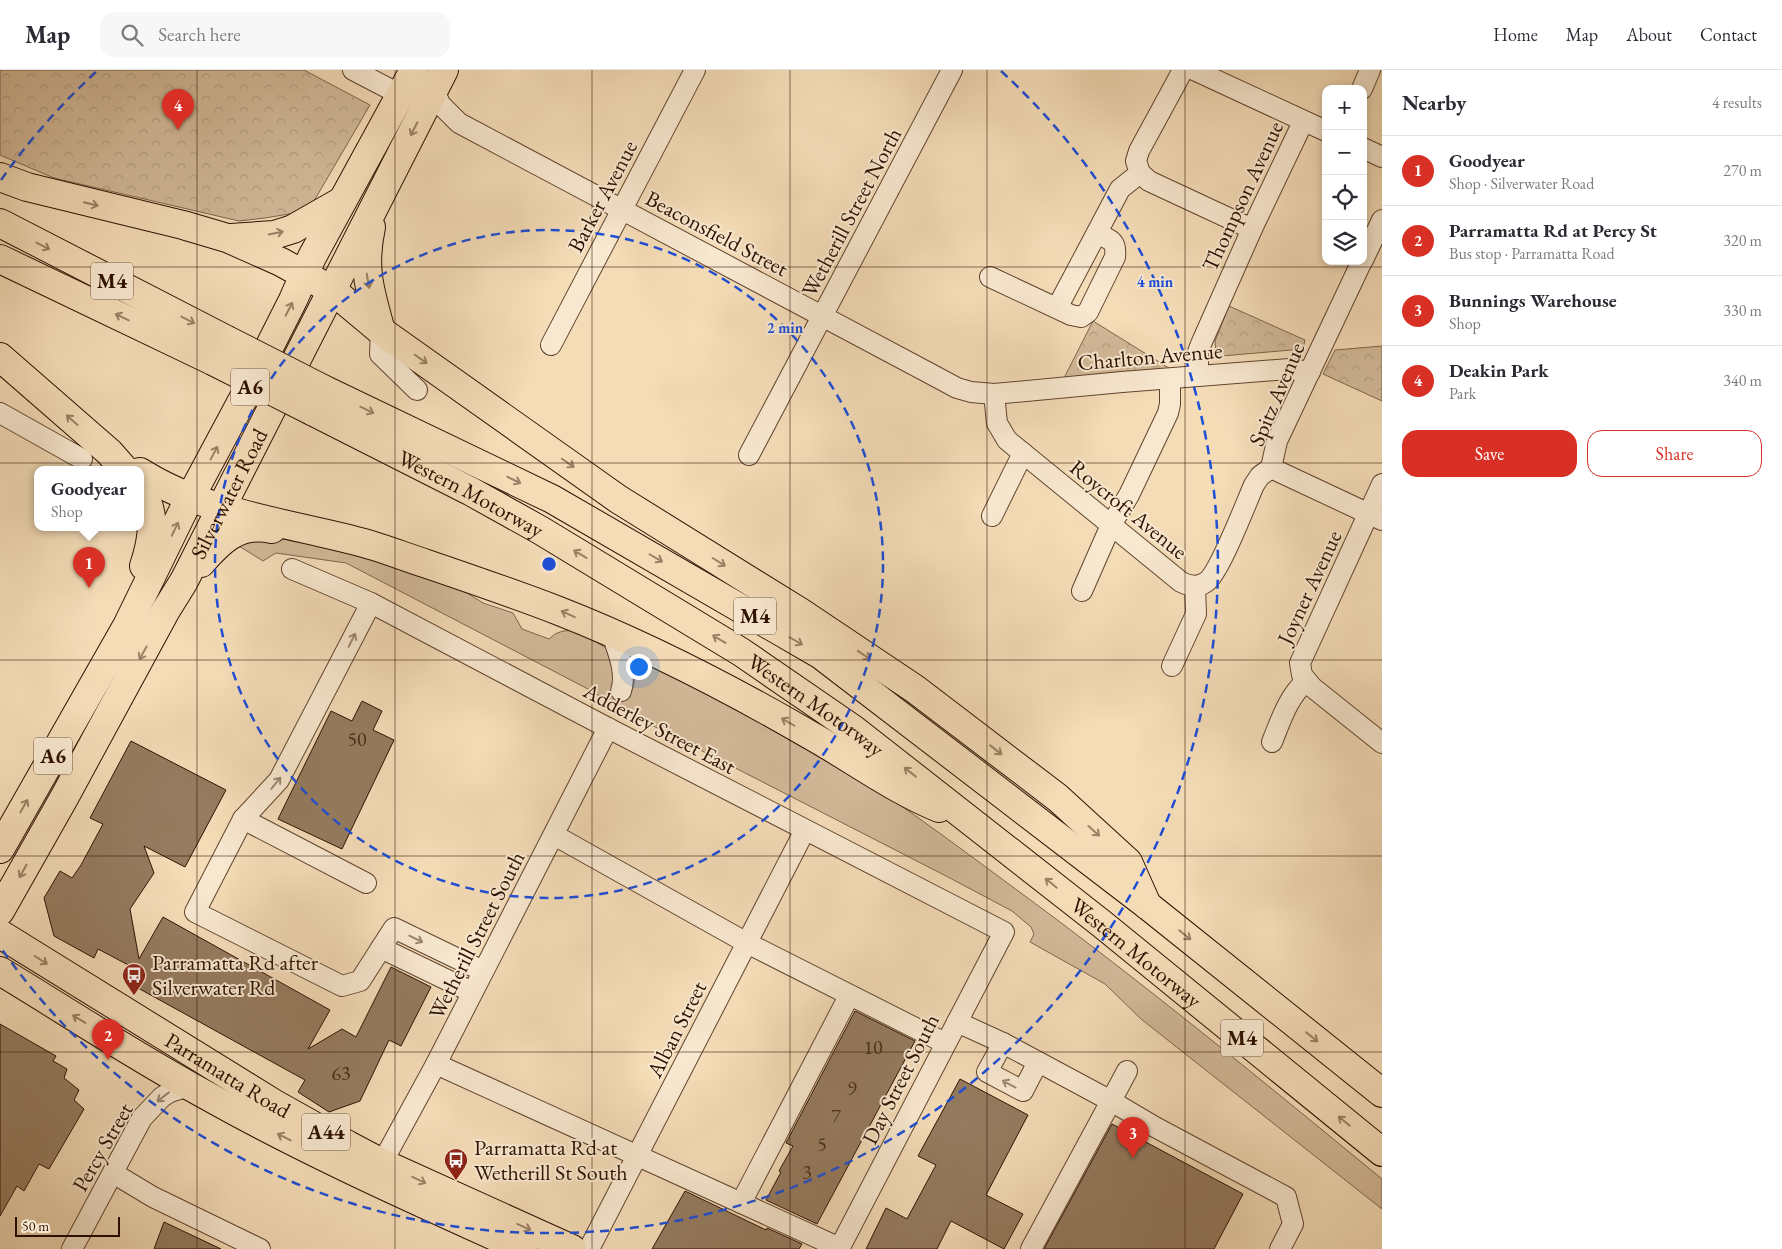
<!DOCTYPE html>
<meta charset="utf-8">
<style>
body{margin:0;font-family:"EB Garamond",serif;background:#f7f7f7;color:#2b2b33}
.controls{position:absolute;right:15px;top:15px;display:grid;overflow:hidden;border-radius:10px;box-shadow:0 2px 8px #0003}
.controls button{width:45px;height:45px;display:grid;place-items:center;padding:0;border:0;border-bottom:1px solid #e1e1e2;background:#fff;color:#2b2b33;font:25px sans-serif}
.scale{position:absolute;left:15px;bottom:12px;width:105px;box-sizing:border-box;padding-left:5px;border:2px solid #2e1100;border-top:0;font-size:14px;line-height:18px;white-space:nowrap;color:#2e1100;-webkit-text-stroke:4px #f8e8d0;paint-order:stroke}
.you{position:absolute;left:638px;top:596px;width:18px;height:18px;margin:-12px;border:4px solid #fff;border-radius:50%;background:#1a73e8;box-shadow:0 0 0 8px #1a73e833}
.badge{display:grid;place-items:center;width:32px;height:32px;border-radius:50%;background:#d93025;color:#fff;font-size:16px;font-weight:700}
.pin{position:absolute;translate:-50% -41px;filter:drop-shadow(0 1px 2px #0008)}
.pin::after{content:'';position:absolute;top:26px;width:18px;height:15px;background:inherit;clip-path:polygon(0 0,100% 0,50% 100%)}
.popup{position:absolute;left:34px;top:396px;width:110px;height:65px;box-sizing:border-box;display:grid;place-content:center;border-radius:10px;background:#fff;filter:drop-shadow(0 1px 4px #0005);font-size:16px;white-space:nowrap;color:#7c7c81}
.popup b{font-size:19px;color:#2b2b33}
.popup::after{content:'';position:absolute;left:50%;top:100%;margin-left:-10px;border:10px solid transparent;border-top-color:#fff}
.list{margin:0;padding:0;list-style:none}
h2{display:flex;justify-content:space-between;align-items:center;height:65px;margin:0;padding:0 20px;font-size:21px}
h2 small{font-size:16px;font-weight:400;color:#7c7c81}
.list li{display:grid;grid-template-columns:32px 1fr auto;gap:15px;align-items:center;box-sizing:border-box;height:70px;padding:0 20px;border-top:1px solid #e1e1e2}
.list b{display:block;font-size:19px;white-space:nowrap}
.list p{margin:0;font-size:16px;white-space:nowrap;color:#7c7c81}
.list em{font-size:16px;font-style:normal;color:#7c7c81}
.actions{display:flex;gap:10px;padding:15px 20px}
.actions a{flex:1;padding:11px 0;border:1px solid #d93025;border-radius:15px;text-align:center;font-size:18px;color:#d93025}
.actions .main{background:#d93025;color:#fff}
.icon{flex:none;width:28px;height:28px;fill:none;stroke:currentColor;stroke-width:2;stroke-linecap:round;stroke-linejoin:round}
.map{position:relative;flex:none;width:1382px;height:1179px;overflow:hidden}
header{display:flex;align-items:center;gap:30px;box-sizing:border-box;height:70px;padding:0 25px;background:#fff;border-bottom:1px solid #e1e1e2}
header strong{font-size:24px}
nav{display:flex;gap:28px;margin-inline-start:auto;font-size:18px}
.search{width:350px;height:45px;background:#f7f7f7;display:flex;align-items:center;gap:12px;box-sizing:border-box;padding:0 18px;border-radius:15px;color:#7c7c81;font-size:19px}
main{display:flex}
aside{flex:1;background:#fff}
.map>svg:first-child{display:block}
.green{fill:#d2b998;stroke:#80654c}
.forest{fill:url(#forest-crowns);stroke:#80654c}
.building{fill:#957b5f;stroke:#2e1100}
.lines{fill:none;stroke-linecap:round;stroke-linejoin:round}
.minor-casing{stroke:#60442e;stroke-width:22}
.highway-casing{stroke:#2e1100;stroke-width:30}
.minor{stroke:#f8e8d0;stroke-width:20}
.highway{stroke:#f4dcb7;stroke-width:28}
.highway-bridge-casing{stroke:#2e1100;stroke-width:30;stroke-linecap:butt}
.highway-bridge{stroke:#f4dcb7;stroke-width:28}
.oneway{stroke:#9b8165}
.oneway2{stroke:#9d8772}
.grid{fill:none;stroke:#2e1100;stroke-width:1;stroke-opacity:0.55}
.ring{fill:none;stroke:#1d4ed8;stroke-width:2.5;stroke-dasharray:9 6}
.labels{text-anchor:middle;stroke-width:4;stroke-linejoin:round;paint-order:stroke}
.number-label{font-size:20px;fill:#482c18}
.shield{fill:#f8e8d0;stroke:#6b523e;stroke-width:1}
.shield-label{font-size:21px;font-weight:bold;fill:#2e1100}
.street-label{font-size:22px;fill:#2e1100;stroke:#f8e8d0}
.poi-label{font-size:22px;fill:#2e1100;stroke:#f8e8d0;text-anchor:start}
.centre{fill:#1d4ed8;stroke:#f8e8d0;stroke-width:2.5}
.ring-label{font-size:15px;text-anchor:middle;font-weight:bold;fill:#1d4ed8;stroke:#f8e8d0;stroke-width:4;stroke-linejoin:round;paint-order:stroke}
</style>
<header>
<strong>Map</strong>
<div class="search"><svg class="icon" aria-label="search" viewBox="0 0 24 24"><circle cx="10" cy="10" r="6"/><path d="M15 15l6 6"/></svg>Search here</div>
<nav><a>Home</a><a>Map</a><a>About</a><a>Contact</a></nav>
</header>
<main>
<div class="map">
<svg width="1382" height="1179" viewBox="0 0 1382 1179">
<defs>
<pattern id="forest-crowns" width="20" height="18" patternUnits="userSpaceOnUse" patternTransform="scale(1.25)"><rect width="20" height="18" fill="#d2b998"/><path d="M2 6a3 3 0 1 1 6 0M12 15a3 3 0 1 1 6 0" fill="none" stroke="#b59e81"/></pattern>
</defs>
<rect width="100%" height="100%" fill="#f4dcb7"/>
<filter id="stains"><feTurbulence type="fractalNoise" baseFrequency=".004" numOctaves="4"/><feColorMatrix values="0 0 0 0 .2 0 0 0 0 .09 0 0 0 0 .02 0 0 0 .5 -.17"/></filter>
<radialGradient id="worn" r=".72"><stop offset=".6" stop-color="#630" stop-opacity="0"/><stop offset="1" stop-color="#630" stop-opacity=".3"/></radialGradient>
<path class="green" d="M267,463L389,493L456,516L483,533L513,543L522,559L549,569L555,564L563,561L576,560L608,579L629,625C639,610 632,602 633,586C695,617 757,647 817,682C883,720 945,767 1006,812C1135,906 1259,1008 1382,1109V1139L1141,949L1105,914L1030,872L1034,864L1031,857L1012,841L948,807L630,644L586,618L346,493L276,483L263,491L239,476Z"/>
<g class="forest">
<path d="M0,0H304L370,35L314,131L295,143L265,148L239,151L54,108L0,85Z"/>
<path d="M1229,236L1305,270L1303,279L1222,286L1216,281L1215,271Z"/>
<path d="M1093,251L1172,300L1064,308Z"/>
<path d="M1382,276V331L1323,304L1335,280Z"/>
</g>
<g class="building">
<path d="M362,631L382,641L373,660L394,670L342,779L278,749L331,641L352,651Z"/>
<path d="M131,671L226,720L185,797L144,776L154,803L130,839L139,889L163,847L330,940L308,979L342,959L356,967L391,897L431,917L401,976L389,970L360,1031L329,1042L298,1022L305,1010L127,912L134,898L98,879L94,888L54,866L44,828L60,801L72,808L81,795L103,754L90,748Z"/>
<path d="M855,941L915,971L817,1154L766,1130L781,1102L779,1101L793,1076L786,1073Z"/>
<path d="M0,954L56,986L53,991L67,999L64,1008L79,1020L74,1030L84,1039L49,1099L39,1094L24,1121L17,1116L0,1146Z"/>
<path d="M960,1009L1028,1045L986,1125L1023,1144L1004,1179L951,1151L937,1179H866L886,1138L907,1149L936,1095L918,1086Z"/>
<path d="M1112,1054L1243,1124L1214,1179H1044Z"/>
<path d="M685,1121L766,1160L767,1158L802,1174L799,1179H652Z"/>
<path d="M164,1152L221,1179H154Z"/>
</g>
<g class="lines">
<g class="minor-casing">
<g id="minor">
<path d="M353,0L401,25"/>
<path d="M1194,0L1326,61"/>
<path d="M434,19L440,34L459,53L929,303L957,318L971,322L994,324L1122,312L1289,299L1310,302"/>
<path d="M1362,19L1370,0"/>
<path d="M1363,78L1382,87"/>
<path d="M1140,103L1149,111L1252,159"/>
<path d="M1363,190L1382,150"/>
<path d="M990,207L1071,245L1081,247L1088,242L1115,187C1117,171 1110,169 1097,164"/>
<path d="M1057,238L1120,119L1140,103L1136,91L1139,81L1183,0"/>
<path d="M381,261L380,284L417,320"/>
<path d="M551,275L695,0"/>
<path d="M1198,306V282L1201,274L1252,159L1303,52"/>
<path d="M994,324L997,353L1007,370L1181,512C1189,516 1198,518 1206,512C1219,504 1246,433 1254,415L1260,406L1271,398L1277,371L1362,191"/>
<path d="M0,343L82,389"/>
<path d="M749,385L952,0"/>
<path d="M1271,398L1382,450"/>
<path d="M1382,414L1300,593L1302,605L1312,617L1382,673"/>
<path d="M992,446L1023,383"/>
<path d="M292,499L371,533L608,658L1004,862L839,1179"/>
<path d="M1082,521L1111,455L1129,425L1168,343L1170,334V309"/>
<path d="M371,533L279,710L243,749L195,842L342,916L360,911L394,858L483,901"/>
<path d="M612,564C618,582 627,603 621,621"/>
<path d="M1172,596L1196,544L1195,516"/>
<path d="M1272,672C1281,650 1288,627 1306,611"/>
<path d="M243,749L366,813"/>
<path d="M554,765L747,873L945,973"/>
<path d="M381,878L472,922"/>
<path d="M957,952L1003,973L1111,1031L1031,1179"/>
<path d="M1003,973L987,1002L1023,1021L1038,992"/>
<path d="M436,994L840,1178"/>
<path d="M1127,1001L1111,1031L1155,1057L1286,1127L1293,1154L1280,1179"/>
<path d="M382,1093L436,994L608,658"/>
<path d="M113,1103L153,1127L260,1179"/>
<path d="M741,1133L849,926"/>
<path d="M72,1179L142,1048L162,1027L170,1022L189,1016"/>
<path d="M589,1179L805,760"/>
</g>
</g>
<g class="highway-casing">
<g id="highway">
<path d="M0,107L27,117L183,155L227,168L281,192L332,220L381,261L618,429L800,542L915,619L1058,728L1128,792L1147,835"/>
<path d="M0,153L225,269"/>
<path d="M371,157C362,199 370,221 381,261"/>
<path d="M231,168L274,165L293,159L342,131"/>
<path d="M0,189L213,291"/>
<path d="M0,287L109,382L124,399"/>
<path d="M323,319L552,429L821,585L1147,835L1382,1023"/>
<path id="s1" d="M312,341L470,421L540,460L741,582L853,659L1102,854L1382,1082"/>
<path d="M140,402C204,443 288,453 360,472C383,478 405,487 427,494C471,509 515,524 559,541C646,575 729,618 810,665C853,689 893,719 939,738"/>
<path d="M140,418C157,444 153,469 144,496"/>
<path d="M201,493C221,470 239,452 272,459"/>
<path d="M0,779L127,556L183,441L244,327L293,230L312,187L414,0"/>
<path id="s2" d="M0,841L64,728L166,540L184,511L444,0"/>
<path id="s3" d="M0,864L273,1033L348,1075L382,1093L572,1179"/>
<path d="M0,901C68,942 134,986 204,1024C307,1082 415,1130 523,1179"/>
</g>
</g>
<use href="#minor" class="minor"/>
<use href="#highway" class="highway"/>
<g class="highway-bridge-casing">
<g id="highway-bridge">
<path d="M225,269L323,319"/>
<path d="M213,291L312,341"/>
</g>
</g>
<use href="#highway-bridge" class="highway-bridge"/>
</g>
<defs><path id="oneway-shaft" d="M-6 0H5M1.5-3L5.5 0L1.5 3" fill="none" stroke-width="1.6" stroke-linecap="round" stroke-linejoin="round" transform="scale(1.25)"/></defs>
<g class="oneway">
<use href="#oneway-shaft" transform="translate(414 59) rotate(117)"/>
<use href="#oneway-shaft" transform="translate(91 134) rotate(14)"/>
<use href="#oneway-shaft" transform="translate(276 163) rotate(-12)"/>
<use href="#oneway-shaft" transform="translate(43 176) rotate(27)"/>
<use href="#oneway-shaft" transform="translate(368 211) rotate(80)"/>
<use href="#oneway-shaft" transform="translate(289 239) rotate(-63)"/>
<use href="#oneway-shaft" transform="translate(122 247) rotate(-154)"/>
<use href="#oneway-shaft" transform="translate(188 250) rotate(27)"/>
<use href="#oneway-shaft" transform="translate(421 289) rotate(35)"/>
<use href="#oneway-shaft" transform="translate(367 340) rotate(26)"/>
<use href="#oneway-shaft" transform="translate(72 350) rotate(-139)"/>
<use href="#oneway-shaft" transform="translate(214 383) rotate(-62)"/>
<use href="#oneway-shaft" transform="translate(568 393) rotate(35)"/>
<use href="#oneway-shaft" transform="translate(514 410) rotate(26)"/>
<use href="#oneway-shaft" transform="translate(175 459) rotate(-64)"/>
<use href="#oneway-shaft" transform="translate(580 484) rotate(-149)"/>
<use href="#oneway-shaft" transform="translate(656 488) rotate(30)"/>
<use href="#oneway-shaft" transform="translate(719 492) rotate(32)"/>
<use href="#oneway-shaft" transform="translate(568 544) rotate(-156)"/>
<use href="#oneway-shaft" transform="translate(719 569) rotate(-149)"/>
<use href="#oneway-shaft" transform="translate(796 571) rotate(30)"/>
<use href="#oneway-shaft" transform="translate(143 583) rotate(119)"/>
<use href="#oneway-shaft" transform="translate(864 585) rotate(34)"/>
<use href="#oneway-shaft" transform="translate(788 652) rotate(-150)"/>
<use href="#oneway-shaft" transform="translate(996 680) rotate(38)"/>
<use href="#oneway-shaft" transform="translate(910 702) rotate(-142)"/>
<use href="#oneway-shaft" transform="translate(24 736) rotate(-60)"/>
<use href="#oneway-shaft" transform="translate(1094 761) rotate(42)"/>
<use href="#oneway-shaft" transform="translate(23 801) rotate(119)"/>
<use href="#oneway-shaft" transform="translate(1051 813) rotate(-141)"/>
<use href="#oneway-shaft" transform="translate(1185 865) rotate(39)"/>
<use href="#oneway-shaft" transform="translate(41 890) rotate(32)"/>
<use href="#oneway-shaft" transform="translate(79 949) rotate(-149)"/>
<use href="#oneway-shaft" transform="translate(1312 967) rotate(39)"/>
<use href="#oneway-shaft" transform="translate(1344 1051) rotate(-141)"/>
<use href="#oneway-shaft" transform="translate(284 1067) rotate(-153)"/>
<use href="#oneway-shaft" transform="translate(419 1110) rotate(25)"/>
<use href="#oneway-shaft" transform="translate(524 1157) rotate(24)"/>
</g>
<g class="oneway2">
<use href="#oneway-shaft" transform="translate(352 570) rotate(-63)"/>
<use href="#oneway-shaft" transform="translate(276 713) rotate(-51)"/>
<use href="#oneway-shaft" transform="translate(416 869) rotate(26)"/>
<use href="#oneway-shaft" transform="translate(1009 1014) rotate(-152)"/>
<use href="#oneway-shaft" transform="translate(163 1027) rotate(142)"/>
</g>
<path class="grid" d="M197,0V1179M395,0V1179M592,0V1179M790,0V1179M987,0V1179M1185,0V1179M0,197H1382M0,393H1382M0,590H1382M0,786H1382M0,982H1382"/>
<g class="ring">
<circle cx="549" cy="494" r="334"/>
<path d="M1 110A669 669 0 0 1 97 1M1001 1A669 669 0 1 1 1 878"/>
</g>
<defs>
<g id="bus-pin" transform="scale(1.25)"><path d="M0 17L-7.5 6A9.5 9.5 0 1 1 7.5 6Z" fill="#8f2418" stroke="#f8e8d0"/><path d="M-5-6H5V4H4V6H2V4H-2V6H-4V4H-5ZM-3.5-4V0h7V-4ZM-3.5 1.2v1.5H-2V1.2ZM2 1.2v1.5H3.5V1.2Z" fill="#fff"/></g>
</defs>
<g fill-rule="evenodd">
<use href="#bus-pin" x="134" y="905"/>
<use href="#bus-pin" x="456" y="1090"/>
</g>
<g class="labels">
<g class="number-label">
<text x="357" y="676">50</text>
<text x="873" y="984">10</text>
<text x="341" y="1010">63</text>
<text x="852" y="1025">9</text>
<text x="836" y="1053">7</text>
<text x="822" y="1081">5</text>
<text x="807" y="1109">3</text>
</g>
<g class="shield">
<rect x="91" y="192.5" width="42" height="37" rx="4"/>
<rect x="231" y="298.5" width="38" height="37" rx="4"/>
<rect x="734" y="527.5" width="42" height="37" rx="4"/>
<rect x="34" y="667.5" width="38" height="37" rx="4"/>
<rect x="1221" y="949.5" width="42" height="37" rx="4"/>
<rect x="302" y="1043.5" width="48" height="37" rx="4"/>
</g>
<g class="shield-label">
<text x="112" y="218">M4</text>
<text x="250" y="324">A6</text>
<text x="755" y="553">M4</text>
<text x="53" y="693">A6</text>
<text x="1242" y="975">M4</text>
<text x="326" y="1069">A44</text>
</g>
<g class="street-label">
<text transform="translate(602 126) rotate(-62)" y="8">Barker Avenue</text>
<text transform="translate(1242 126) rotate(-65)" y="8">Thompson Avenue</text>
<text transform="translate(851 142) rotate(-62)" y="8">Wetherill Street North</text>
<text transform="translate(717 163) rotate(28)" y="8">Beaconsfield Street</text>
<text transform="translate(1150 286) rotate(-5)" y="8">Charlton Avenue</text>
<text transform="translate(1276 324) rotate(-67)" y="8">Spitz Avenue</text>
<text dy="8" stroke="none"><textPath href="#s2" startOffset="476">Silverwater Road</textPath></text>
<text dy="8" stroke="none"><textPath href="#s1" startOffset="179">Western Motorway</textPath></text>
<text transform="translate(1129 439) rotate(39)" y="8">Roycroft Avenue</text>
<text transform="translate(1309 517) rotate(-65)" y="8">Joyner Avenue</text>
<text dy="8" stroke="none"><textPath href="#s1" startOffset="584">Western Motorway</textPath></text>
<text transform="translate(660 658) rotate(28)" y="8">Adderley Street East</text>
<text transform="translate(476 865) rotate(-63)" y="8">Wetherill Street South</text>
<text dy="8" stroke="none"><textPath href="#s1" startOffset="989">Western Motorway</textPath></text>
<text transform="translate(676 959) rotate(-63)" y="8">Alban Street</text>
<text dy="8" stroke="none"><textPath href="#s3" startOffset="268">Parramatta Road</textPath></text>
<text transform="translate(900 1009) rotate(-63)" y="8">Day Street South</text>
<text transform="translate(102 1077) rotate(-60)" y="8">Percy Street</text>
</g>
<g class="poi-label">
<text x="152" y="900">Parramatta Rd after<tspan x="152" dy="25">Silverwater Rd</tspan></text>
<text x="474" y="1085">Parramatta Rd at<tspan x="474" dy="25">Wetherill St South</tspan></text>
</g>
</g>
<circle cx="549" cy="494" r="8" class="centre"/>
<g class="ring-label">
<text x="1155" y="217">4 min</text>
<text x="785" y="263">2 min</text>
</g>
<rect width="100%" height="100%" filter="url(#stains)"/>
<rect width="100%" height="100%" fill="url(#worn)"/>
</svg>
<div class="controls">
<button>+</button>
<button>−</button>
<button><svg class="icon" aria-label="locate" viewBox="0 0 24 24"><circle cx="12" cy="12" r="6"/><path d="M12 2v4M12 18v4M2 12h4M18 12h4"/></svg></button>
<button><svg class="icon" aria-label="layers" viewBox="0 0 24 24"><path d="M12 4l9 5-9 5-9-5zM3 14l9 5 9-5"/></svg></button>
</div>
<div class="scale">50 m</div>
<div class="you"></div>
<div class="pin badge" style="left:89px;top:518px">1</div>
<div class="popup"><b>Goodyear</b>Shop</div>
<div class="pin badge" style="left:108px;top:990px">2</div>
<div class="pin badge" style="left:1133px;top:1088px">3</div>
<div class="pin badge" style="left:178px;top:60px">4</div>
</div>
<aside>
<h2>Nearby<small>4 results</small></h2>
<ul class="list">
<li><span class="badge">1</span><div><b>Goodyear</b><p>Shop · Silverwater Road</p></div><em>270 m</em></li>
<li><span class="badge">2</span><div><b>Parramatta Rd at Percy St</b><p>Bus stop · Parramatta Road</p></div><em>320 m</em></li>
<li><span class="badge">3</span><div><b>Bunnings Warehouse</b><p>Shop</p></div><em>330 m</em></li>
<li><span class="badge">4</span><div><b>Deakin Park</b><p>Park</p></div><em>340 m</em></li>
</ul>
<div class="actions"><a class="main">Save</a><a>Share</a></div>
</aside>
</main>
